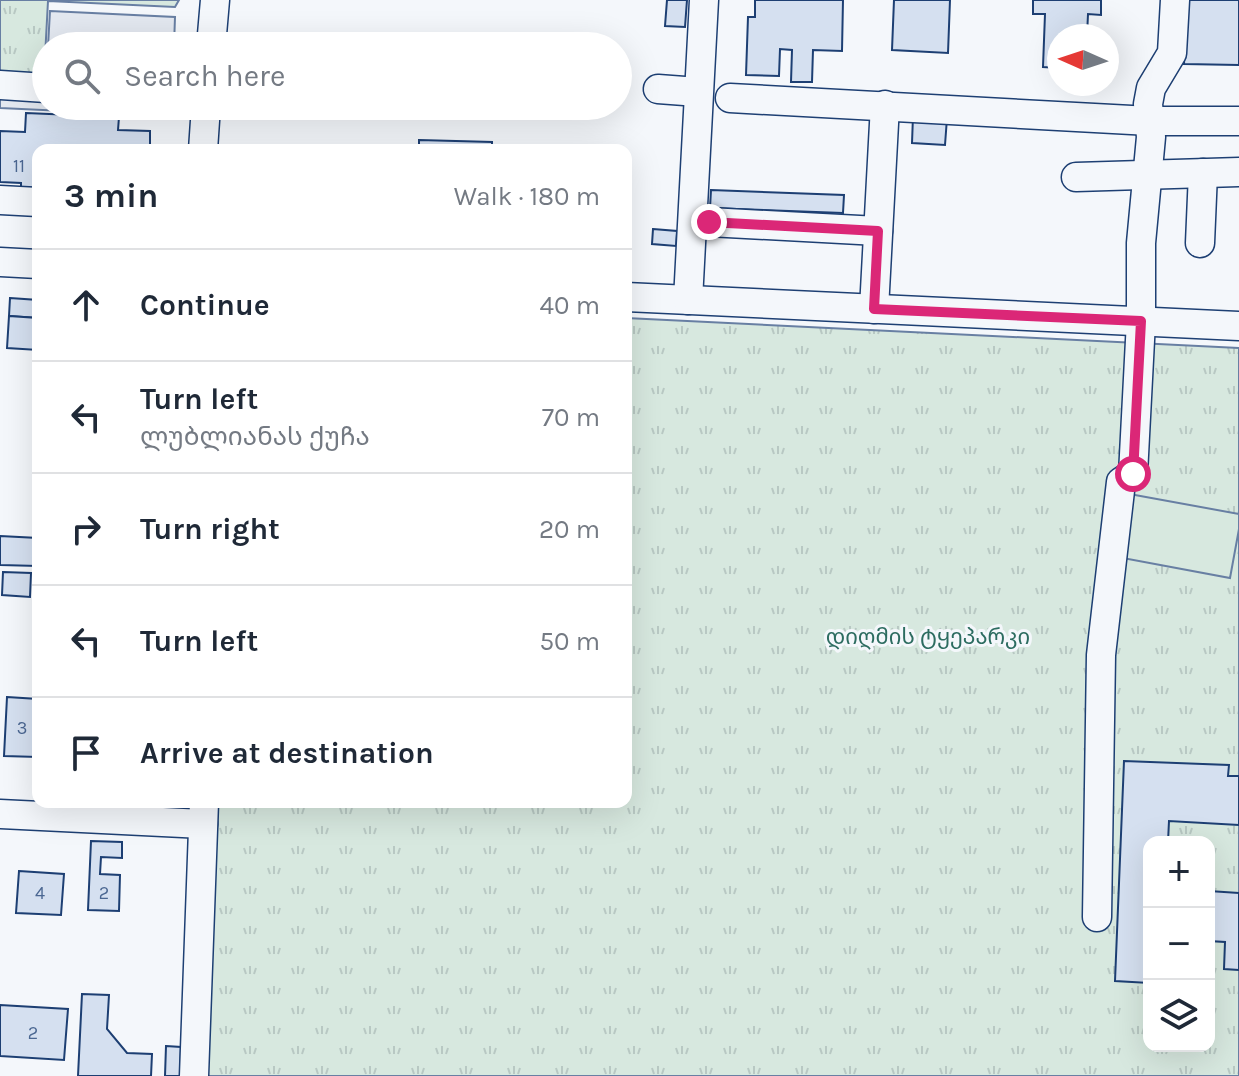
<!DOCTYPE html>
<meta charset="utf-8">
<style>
body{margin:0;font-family:Karla,"Noto Sans Georgian",sans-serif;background:#f2f2f3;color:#1f2937}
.controls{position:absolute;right:24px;bottom:24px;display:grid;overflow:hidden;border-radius:16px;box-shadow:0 8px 32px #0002}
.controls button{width:72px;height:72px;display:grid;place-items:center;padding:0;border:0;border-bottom:2px solid #e0e1e3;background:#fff;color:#1f2937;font:40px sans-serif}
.compass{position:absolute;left:1047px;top:24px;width:72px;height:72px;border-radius:50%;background:#fff;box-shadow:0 8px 32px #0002;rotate:273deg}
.stop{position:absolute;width:24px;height:24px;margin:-18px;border:6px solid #db2777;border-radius:50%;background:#fff}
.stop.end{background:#db2777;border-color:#fff;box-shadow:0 2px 8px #0008}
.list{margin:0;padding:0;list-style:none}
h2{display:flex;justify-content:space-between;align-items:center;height:104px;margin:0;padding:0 32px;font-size:34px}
h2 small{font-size:26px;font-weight:400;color:#747a83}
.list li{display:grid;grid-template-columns:52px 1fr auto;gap:24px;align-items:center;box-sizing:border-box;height:112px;padding:0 32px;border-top:2px solid #e0e1e3}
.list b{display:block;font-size:30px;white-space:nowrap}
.list p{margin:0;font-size:26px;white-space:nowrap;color:#747a83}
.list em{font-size:26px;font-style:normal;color:#747a83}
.icon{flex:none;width:44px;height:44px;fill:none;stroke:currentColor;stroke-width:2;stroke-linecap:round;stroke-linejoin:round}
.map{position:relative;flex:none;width:1239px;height:1076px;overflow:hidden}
.search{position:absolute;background:#fff;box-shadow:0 8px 32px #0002;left:32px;top:32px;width:600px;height:88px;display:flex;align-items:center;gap:20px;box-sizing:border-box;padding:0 28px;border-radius:44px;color:#747a83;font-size:30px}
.panel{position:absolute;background:#fff;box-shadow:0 8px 32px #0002;left:32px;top:144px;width:600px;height:664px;border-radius:16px}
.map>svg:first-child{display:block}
.grass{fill:url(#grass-tufts);stroke:#687fa3;stroke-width:2;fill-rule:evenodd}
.pitch{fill:#d7e8df;stroke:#687fa3;stroke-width:2}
.parking{fill:#e3e8f0;stroke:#687fa3;stroke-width:2}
.building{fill:#d5e0f0;stroke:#1d3f73;stroke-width:2}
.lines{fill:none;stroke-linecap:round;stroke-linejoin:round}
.minor-casing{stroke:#1d3f73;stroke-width:31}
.minor{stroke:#f4f7fb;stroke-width:28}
.route{stroke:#db2777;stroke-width:10}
.labels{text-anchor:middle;stroke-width:6;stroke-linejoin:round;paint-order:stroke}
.number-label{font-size:18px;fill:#4b6792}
.park-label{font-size:22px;fill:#2c6c60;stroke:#f4f7fb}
</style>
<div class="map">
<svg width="1239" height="1076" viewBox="0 0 1239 1076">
<defs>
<pattern id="grass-tufts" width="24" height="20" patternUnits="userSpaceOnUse" patternTransform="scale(2)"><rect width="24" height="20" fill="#d7e8df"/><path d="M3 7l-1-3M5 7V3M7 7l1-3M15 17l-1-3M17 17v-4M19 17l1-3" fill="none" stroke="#b8c8c3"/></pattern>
</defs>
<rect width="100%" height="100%" fill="#f4f7fb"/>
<g class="grass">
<path d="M0,0H179L175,7L48,1L44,76L0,72Z"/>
<path d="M626,318L1239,348V1076H206L218,802H626ZM1149,842H1209V1046H1149Z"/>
</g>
<path class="pitch" d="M1124,493L1239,514V529L1230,578L1112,556Z"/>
<g class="parking">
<path d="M50,11L175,17L174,46H48Z"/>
<path d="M0,91L46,93V106H171V116L0,108Z"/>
</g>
<g class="building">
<path d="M667,0H687L685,27L665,26Z"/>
<path d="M755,0H843L842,51L813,50L812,82H791L792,50L780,49L779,76L746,75L748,17H755Z"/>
<path d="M894,0H950L948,53L892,50Z"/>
<path d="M1033,0H1101V15L1088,14L1087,36H1059V68L1043,67L1045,14H1033Z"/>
<path d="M1186,0H1239V65L1184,64Z"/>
<path d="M26,113L119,117L118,130L150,131V150H38V191H21V183L0,182V131L25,132Z"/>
<path d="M913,116L947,118L945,145L912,143Z"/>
<path d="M419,140L492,142V150H419Z"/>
<path d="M711,190L844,195L843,213L710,208Z"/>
<path d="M653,229L677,231L676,246L652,244Z"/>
<path d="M10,298L38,300V318L9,316Z"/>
<path d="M9,316L38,318V350L7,348Z"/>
<path d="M0,536L38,538V566L0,565Z"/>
<path d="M3,572L31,573L30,597L2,595Z"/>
<path d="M7,697L38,699V757L4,756Z"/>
<path d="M1124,761L1229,765L1228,776H1239V825L1169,821L1168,842H1149V983L1115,981Z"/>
<path d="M91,841L122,842V858L101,857L100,874L120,875L119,911L88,910Z"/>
<path d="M19,871L64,874L61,915L16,913Z"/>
<path d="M1209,891L1239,893V970L1224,969L1225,942L1209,941Z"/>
<path d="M82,994L109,995L107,1029L127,1053L152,1054L151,1076H78Z"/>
<path d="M0,1005L68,1009L64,1060L0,1056Z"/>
<path d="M166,1046L181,1047L180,1076H165Z"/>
</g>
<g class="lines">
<g class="minor-casing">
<g id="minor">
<path d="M211,46L215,0"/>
<path d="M0,85L46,88"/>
<path d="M658,89L698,92"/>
<path d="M730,98L1150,121H1239"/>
<path d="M203,150L206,106"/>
<path d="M1076,177L1239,172"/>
<path d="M0,200L38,202"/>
<path d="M709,222L878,231"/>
<path d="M1200,243L1203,173"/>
<path d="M0,262L38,264"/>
<path d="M626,297L1239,326"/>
<path d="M688,300L704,0"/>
<path d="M874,309L885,105"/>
<path d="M0,814L203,824"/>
<path d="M1097,917L1101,655L1121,482L1133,474L1141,321V243L1151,137L1148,104L1151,88L1172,53L1175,0"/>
<path d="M194,1076L204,802"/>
</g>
</g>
<use href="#minor" class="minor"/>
</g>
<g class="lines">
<path class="route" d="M709,222L878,231L874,309L1141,321L1133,474"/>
</g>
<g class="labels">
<g class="number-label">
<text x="19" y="172">11</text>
<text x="22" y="734">3</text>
<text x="40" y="899">4</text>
<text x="104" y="899">2</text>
<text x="33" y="1039">2</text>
</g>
<g class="park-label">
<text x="928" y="644">დიღმის ტყეპარკი</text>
</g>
</g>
</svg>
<div class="controls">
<button>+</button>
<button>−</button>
<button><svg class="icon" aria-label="layers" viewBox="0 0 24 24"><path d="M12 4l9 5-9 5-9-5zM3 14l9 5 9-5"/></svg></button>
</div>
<svg class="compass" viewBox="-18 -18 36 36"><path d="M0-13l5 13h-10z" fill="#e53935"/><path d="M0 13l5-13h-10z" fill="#747a83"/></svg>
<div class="stop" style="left:1133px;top:474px"></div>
<div class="stop end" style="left:709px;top:222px"></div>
<div class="search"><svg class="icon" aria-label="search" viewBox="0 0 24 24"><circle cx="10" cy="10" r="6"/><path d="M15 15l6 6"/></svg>Search here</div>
<section class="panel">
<h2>3 min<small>Walk · 180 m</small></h2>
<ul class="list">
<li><svg class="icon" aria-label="ahead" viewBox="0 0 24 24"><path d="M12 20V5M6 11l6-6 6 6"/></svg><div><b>Continue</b></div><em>40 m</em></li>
<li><svg class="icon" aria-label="left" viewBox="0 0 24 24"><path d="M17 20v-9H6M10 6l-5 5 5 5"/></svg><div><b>Turn left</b><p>ლუბლიანას ქუჩა</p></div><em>70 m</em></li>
<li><svg class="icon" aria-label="right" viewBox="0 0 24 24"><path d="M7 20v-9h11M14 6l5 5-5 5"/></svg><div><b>Turn right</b></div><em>20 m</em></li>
<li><svg class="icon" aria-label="left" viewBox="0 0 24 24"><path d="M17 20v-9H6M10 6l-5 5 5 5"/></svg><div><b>Turn left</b></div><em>50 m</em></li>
<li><svg class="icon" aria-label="arrive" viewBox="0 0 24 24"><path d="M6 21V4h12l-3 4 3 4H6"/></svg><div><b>Arrive at destination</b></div></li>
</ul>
</section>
</div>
